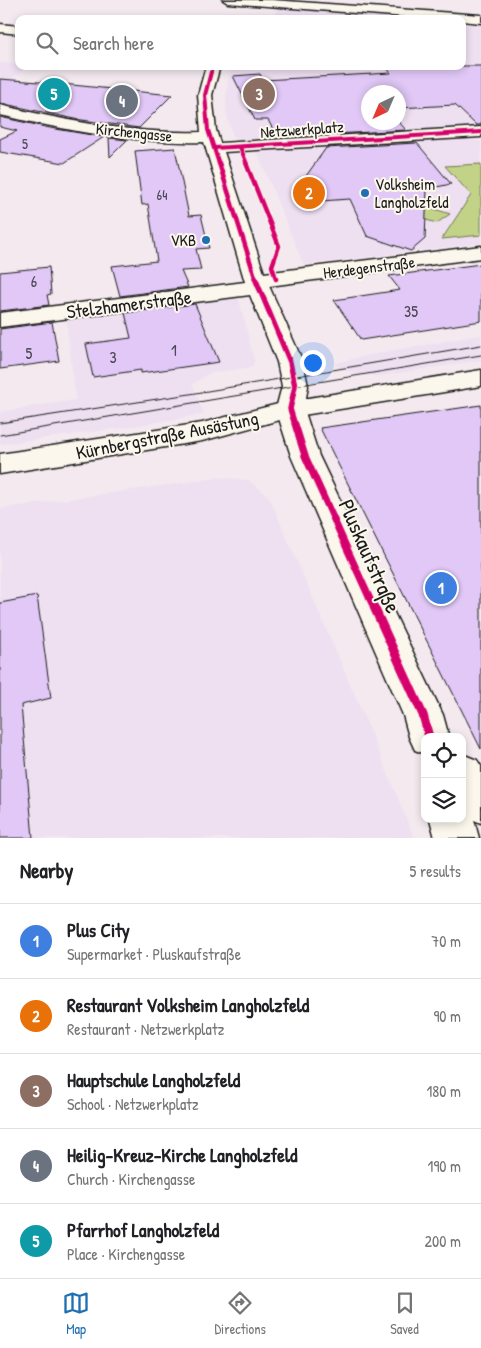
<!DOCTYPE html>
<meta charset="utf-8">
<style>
body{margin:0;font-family:"Patrick Hand",sans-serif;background:#f2f2f2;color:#202124}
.controls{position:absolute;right:15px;bottom:15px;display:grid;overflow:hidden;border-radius:10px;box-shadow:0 2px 8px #0003}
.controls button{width:45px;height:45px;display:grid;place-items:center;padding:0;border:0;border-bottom:1px solid #e0e0e0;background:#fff;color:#202124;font:25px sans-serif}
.compass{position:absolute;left:361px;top:85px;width:45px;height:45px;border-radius:50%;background:#fff;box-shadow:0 2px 8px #0003;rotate:224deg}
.you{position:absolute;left:312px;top:362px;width:18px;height:18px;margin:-12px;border:4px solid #fff;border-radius:50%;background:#1a73e8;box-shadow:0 0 0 8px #1a73e833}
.badge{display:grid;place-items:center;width:32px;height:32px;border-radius:50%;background:#1f6fb2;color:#fff;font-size:16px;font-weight:700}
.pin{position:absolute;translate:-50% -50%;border:2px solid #fff;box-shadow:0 1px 5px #0006}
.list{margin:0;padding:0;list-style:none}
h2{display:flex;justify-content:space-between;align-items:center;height:65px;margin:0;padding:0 20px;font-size:21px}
h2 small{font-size:16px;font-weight:400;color:#757577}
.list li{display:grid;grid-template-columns:32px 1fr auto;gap:15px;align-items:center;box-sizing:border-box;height:75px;padding:0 20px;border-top:1px solid #e0e0e0}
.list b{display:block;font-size:19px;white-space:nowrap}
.list p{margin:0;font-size:16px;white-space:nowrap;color:#757577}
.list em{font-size:16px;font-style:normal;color:#757577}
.icon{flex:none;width:28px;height:28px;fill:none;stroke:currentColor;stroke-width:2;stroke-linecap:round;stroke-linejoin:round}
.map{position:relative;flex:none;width:481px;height:838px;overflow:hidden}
.search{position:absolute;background:#fff;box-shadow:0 2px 8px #0003;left:15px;right:15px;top:15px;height:55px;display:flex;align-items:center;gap:12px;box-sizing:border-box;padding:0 18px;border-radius:10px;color:#757577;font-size:19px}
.sheet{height:440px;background:#fff}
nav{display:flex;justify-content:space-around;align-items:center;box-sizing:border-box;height:70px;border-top:1px solid #e0e0e0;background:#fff;font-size:14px;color:#757577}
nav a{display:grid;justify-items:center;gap:2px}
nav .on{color:#1f6fb2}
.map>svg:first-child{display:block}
.built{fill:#eedff1;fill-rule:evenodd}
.green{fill:#c2d388;stroke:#6f7852}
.building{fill:#e1c8f7;stroke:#1c1c1c}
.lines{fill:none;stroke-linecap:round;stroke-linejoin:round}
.minor-casing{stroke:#1c1c1c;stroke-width:3}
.major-casing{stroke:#1c1c1c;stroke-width:3}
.minor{fill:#fbf7ec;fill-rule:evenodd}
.major{fill:#fbf7ec;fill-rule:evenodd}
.tram{stroke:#1c1c1c;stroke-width:1}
.cycleway-far5-casing{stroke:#fbf7ec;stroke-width:4}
.cycleway-far4-casing{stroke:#fbf7ec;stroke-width:5.5}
.cycleway-far3-casing{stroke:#fbf7ec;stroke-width:7}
.cycleway-far2-casing{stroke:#fbf7ec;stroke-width:8}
.cycleway-far1-casing{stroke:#fbf7ec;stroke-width:10}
.cycleway-casing{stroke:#fbf7ec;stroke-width:12}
.cycleway-far5{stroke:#d6006c;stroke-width:2.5}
.cycleway-far4{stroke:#d6006c;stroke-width:4}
.cycleway-far3{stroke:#d6006c;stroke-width:4.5}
.cycleway-far2{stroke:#d6006c;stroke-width:5.5}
.cycleway-far1{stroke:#d6006c;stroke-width:7}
.cycleway{stroke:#d6006c;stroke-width:9}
.poi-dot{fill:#1f6fb2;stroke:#fbf7ec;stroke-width:2}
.labels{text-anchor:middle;stroke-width:4;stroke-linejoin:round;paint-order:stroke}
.far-number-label{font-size:14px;fill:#4d4753}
.far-street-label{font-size:16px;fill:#1c1c1c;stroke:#fbf7ec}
.far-poi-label{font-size:16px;fill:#1c1c1c;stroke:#fbf7ec;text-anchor:start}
.number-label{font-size:16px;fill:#4d4753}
.street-label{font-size:19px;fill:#1c1c1c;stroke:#fbf7ec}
.near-street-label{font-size:22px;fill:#1c1c1c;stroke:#fbf7ec}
</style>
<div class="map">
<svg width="481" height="838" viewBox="0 0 481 838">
<rect width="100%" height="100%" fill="#f3e9ef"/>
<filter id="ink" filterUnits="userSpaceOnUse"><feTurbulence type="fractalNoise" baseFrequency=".02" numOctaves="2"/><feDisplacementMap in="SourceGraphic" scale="10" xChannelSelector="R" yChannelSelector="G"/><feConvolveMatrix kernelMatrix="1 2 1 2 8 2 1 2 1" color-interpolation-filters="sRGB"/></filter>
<g filter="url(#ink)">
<g class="built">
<path d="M281,6L454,19H270Z"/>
<path d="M462,19L481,21V129L243,142L233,136L227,114L226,101L228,81L232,66H462ZM368,92H398V122H368Z"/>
<path d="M0,63L29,66L11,79L52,83L18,108L0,105Z"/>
<path d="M460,137L481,142V243L304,265L256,149Z"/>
<path d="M238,296L254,361L252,367L209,373L192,384L204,414L121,428L0,444V412L76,400L66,317Z"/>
<path d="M481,335V360L378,376L353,373L333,364L374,354Z"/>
<path d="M218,478L248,480L269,497L368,726L414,838H0V509Z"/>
</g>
<g class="green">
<path d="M481,164V235L442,239L471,195L445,166Z"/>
<path d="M425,206L450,214L437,223L412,216Z"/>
</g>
<g class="building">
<path d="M385,66H481V125H476L455,105L398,108V92H368V122H398V121L406,130L335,134L340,128L275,133L268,120H255L233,76L260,74L263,80L391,73Z"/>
<path d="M0,79L52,83L172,95L139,128L75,119L0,103Z"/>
<path d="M0,117L50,128L104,137L64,163L0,152V139L17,131L0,127Z"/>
<path d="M109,138L127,140L110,157Z"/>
<path d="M417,143L451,184L427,189L425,239L411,251L367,236L350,199L306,202L299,186L326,148Z"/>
<path d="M175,148L189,216L201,215L209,248L196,249L201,270L181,271L188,287L120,296L112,266L157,261L148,204L142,205L135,151Z"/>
<path d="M481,264V321L361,340L334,300L400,290L389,276Z"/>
<path d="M49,267L51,294L47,295L49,305L0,311V272Z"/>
<path d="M195,304L219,362L141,373V370L93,377L86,344L131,338L125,313Z"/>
<path d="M52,322L59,361L0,369V329Z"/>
<path d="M481,405V749L320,428Z"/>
<path d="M37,596L51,698L21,705L33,838H0V603Z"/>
</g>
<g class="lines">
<g class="minor-casing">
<g id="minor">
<path d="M223,0H272L481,15V23L462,21V19H431L228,3Z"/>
<path d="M0,24L19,26V34L0,32Z"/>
<path d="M206,66H220L212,95L216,130L220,143L481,127V137L224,152L264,273L481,246V258L269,286L303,362L308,386L304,409L319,456L443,715L449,737H425V754L415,750L409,737L403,715L291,456L276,409L282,386L277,362L250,295L0,327V313L245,282L204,142C134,144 67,130 0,115V105C66,121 133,134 201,132L198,95Z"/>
<path d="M462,754L477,760L481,766V823L474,820L479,838H435L430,819H462Z"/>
</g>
</g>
<g class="major-casing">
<path id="major" d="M481,370V386L291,417L202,441L0,474V454L202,423L290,401Z"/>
</g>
<use href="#minor" class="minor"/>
<use href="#major" class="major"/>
<g class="tram">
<path d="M0,423L190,394L481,345"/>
<path d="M0,435L481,355"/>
</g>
<g class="cycleway-far5-casing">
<path id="cycleway-far5" d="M211,73L213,66"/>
</g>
<g class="cycleway-far4-casing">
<g id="cycleway-far4">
<path d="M211,72L205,95L208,130L219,164"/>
<path d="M240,147L247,164"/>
<path d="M214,148L481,132"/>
</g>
</g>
<g class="cycleway-far3-casing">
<g id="cycleway-far3">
<path d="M219,163L256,280"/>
<path d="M246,163L279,246L272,266L276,279"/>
</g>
</g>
<g class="cycleway-far2-casing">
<path id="cycleway-far2" d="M255,278L290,362L295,386L290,409L295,425"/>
</g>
<g class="cycleway-far1-casing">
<path id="cycleway-far1" d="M295,424L305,456L374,608"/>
</g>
<g class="cycleway-casing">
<path id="cycleway" d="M374,607L423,715L429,737"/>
</g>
<use href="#cycleway-far5" class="cycleway-far5"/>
<use href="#cycleway-far4" class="cycleway-far4"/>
<use href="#cycleway-far3" class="cycleway-far3"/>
<use href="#cycleway-far2" class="cycleway-far2"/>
<use href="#cycleway-far1" class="cycleway-far1"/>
<use href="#cycleway" class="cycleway"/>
</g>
</g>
<g class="poi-dot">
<circle cx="365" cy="193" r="5"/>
<circle cx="206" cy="240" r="5"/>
</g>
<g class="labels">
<g class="far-number-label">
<text x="25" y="149">5</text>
<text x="162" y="200">64</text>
</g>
<g class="far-street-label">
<text transform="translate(302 129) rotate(-4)" y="6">Netzwerkplatz</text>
<text transform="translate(134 132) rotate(6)" y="6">Kirchengasse</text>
<text transform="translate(369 267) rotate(-7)" y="6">Herdegenstraße</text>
</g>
<g class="far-poi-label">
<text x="375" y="190">Volksheim<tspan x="375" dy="18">Langholzfeld</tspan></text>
<text x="196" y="246" text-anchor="end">VKB</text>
</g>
<g class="number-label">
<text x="34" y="287">6</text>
<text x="411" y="317">35</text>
<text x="174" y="356">1</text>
<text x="29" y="359">5</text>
<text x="113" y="363">3</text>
</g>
<g class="street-label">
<text transform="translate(129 304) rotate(-7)" y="7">Stelzhamerstraße</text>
<text transform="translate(167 435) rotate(-11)" y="7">Kürnbergstraße Ausästung</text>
</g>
<g class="near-street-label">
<text transform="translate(370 556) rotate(66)" y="8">Pluskaufstraße</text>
</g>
</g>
</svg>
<div class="controls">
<button><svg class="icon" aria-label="locate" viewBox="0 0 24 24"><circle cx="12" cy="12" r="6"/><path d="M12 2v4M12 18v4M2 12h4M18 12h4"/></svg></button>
<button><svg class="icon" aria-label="layers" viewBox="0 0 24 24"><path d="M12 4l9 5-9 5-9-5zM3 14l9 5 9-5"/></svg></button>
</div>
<svg class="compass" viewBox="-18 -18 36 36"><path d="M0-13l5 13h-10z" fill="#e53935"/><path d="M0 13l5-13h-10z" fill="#757577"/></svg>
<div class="you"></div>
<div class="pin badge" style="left:441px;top:588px;background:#3f7fe0">1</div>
<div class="pin badge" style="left:309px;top:193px;background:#e8710a">2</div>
<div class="pin badge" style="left:259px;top:94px;background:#8d6e63">3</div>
<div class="pin badge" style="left:122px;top:101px;background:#6b7280">4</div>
<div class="pin badge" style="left:54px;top:94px;background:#0f9aa8">5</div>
<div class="search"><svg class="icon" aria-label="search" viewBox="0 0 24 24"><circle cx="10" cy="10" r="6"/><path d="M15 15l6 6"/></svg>Search here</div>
</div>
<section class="sheet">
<h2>Nearby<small>5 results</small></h2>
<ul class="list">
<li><span class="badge" style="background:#3f7fe0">1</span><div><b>Plus City</b><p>Supermarket · Pluskaufstraße</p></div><em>70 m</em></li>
<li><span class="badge" style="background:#e8710a">2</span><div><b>Restaurant Volksheim Langholzfeld</b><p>Restaurant · Netzwerkplatz</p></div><em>90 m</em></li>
<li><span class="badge" style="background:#8d6e63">3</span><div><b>Hauptschule Langholzfeld</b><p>School · Netzwerkplatz</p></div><em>180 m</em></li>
<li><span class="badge" style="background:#6b7280">4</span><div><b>Heilig-Kreuz-Kirche Langholzfeld</b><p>Church · Kirchengasse</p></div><em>190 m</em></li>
<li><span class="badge" style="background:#0f9aa8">5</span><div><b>Pfarrhof Langholzfeld</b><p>Place · Kirchengasse</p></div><em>200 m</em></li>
</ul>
</section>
<nav>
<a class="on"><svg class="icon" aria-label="map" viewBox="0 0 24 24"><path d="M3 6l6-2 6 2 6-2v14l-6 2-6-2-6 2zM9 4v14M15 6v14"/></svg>Map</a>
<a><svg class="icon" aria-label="directions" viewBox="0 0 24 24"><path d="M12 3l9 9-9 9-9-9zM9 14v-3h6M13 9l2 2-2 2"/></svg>Directions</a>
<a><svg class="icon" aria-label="saved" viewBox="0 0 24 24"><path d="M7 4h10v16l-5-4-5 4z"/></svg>Saved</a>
</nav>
